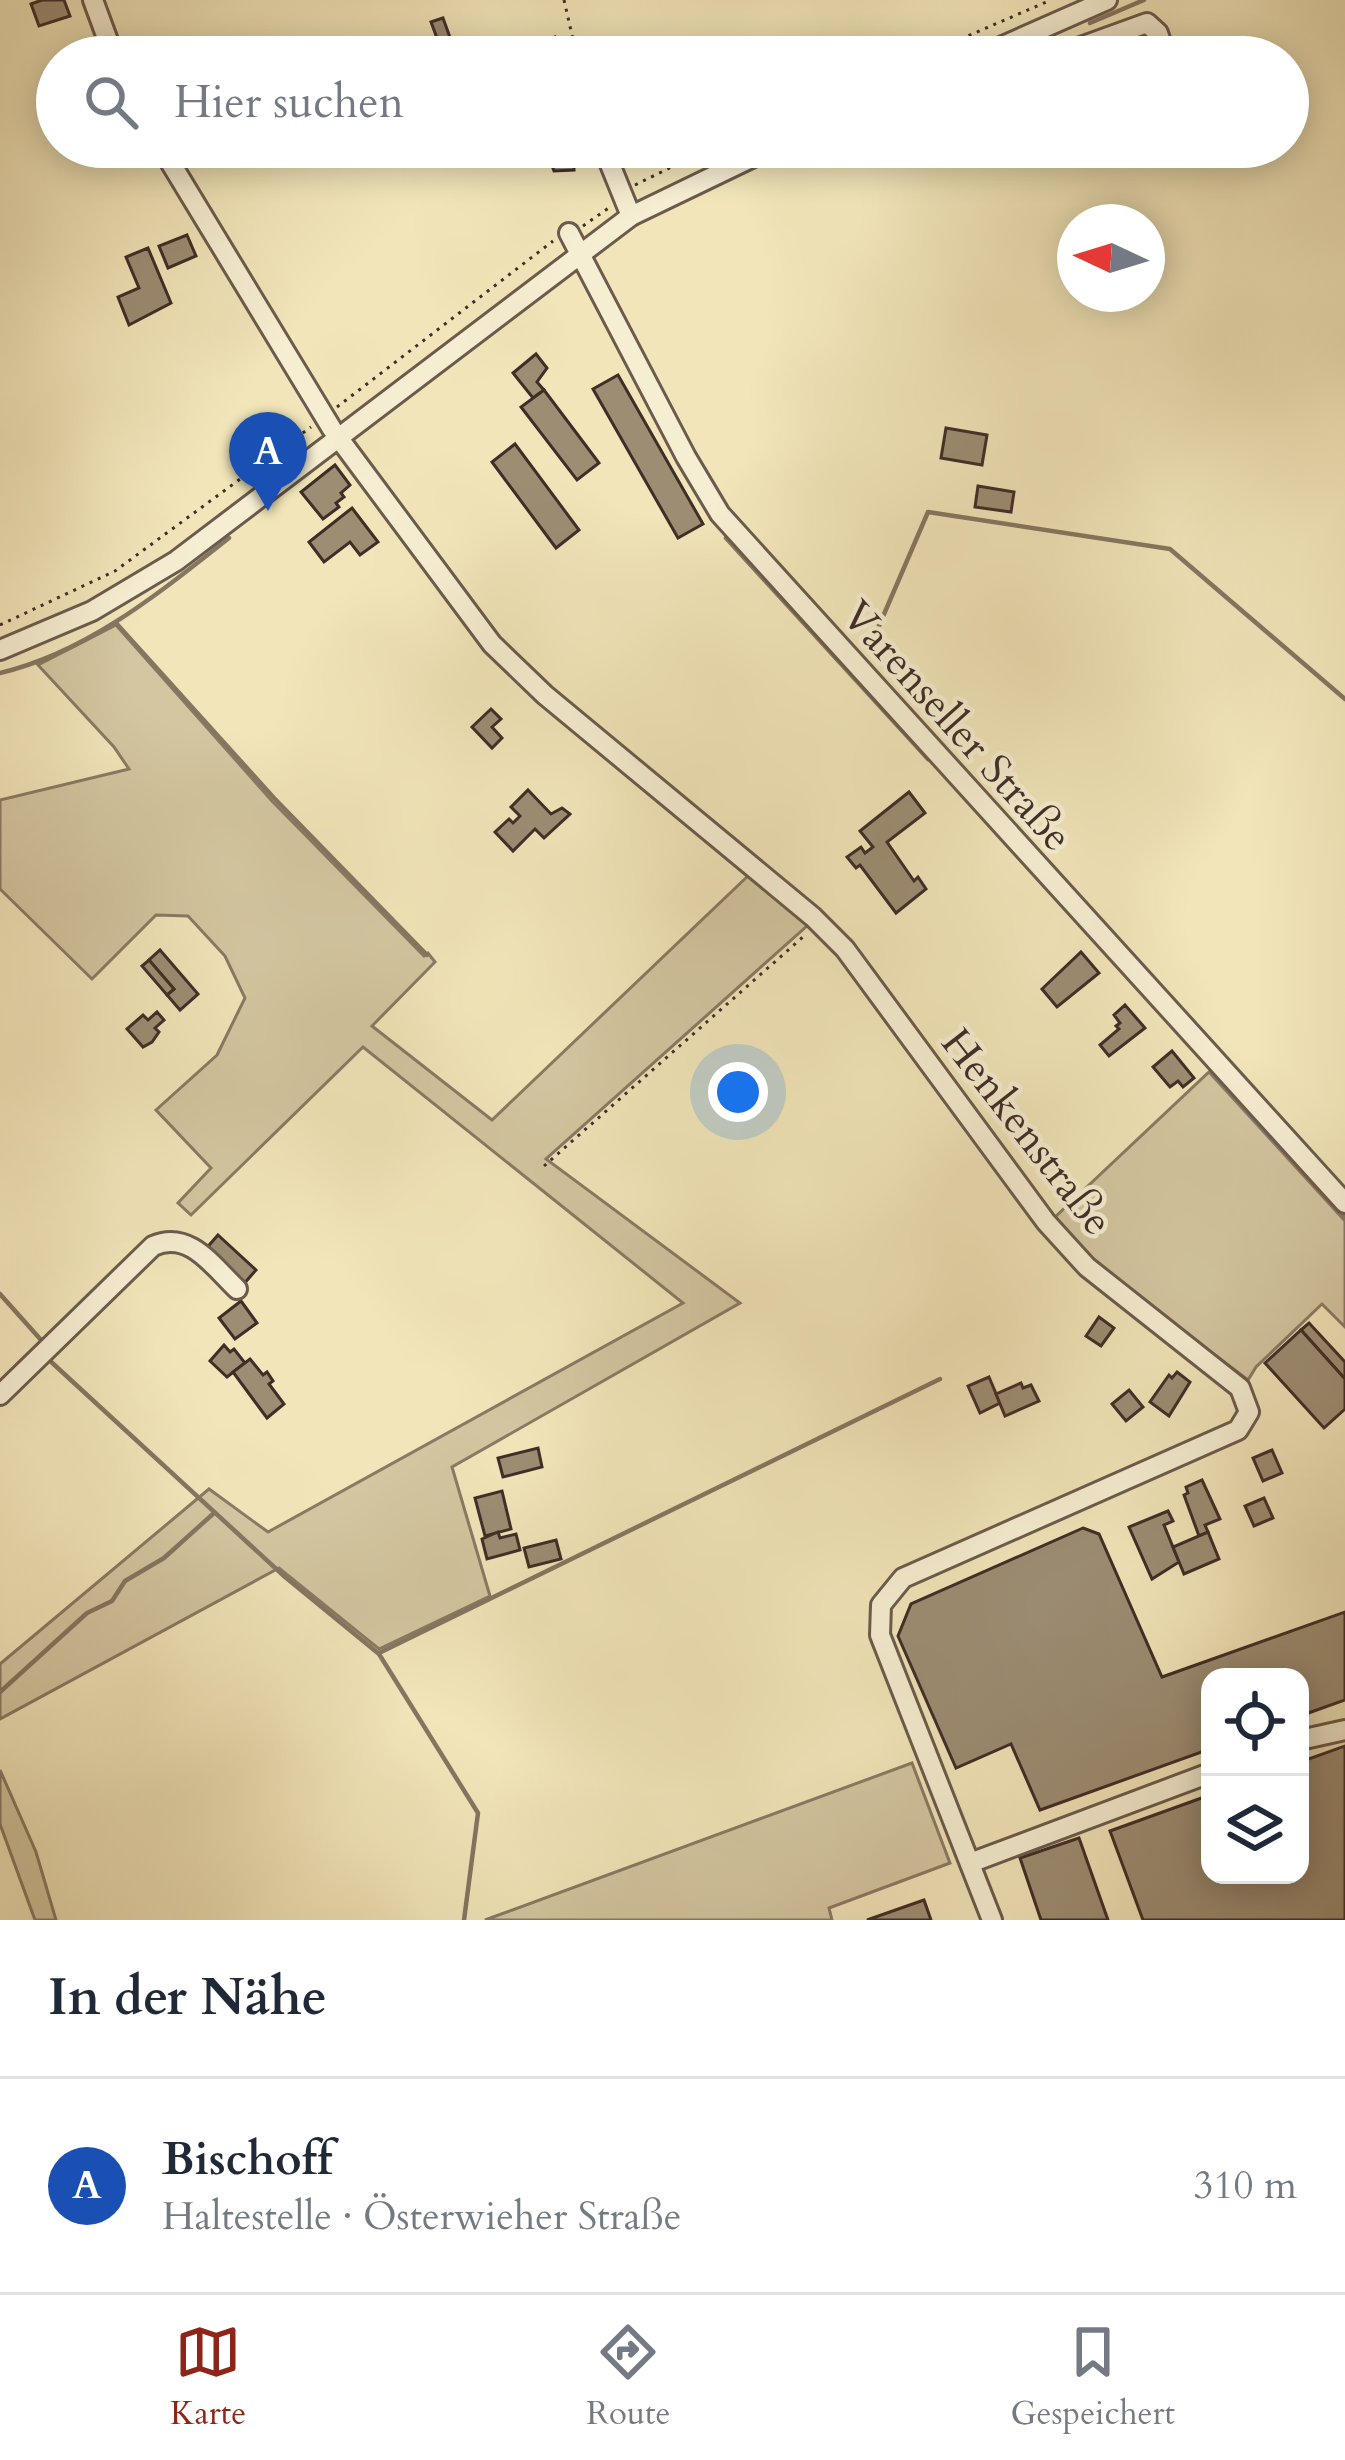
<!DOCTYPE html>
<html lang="de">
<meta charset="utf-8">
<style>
body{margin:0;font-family:Cardo,serif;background:#f6f6f7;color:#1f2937}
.controls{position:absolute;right:36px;bottom:36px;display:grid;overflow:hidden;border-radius:24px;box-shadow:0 6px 30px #0003}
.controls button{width:108px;height:108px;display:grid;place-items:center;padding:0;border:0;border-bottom:3px solid #e0e1e3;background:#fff;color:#1f2937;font:60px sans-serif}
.compass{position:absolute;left:1057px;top:204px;width:108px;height:108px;border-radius:50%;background:#fff;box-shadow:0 6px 30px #0003;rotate:274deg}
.you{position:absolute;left:738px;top:1092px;width:42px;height:42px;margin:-30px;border:9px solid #fff;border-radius:50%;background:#1a73e8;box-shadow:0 0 0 18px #1a73e833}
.badge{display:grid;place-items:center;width:78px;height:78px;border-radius:50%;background:#8f2418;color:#fff;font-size:39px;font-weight:700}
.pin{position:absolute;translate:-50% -99px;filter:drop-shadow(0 3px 6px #0008)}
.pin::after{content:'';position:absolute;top:63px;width:42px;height:36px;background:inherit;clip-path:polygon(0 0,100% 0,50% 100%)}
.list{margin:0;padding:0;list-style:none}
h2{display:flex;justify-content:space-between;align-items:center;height:156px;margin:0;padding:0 48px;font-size:51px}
h2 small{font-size:39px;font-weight:400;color:#747a83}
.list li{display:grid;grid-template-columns:78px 1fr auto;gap:36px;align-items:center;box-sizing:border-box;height:216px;padding:0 48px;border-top:3px solid #e0e1e3}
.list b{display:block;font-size:45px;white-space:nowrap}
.list p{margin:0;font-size:39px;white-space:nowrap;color:#747a83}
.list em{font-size:39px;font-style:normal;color:#747a83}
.icon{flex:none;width:66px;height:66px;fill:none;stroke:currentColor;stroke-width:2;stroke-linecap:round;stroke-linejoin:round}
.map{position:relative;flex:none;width:1345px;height:1920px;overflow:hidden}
.search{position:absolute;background:#fff;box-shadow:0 6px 30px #0003;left:36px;right:36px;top:36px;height:132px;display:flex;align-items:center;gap:30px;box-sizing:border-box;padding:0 42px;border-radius:66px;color:#747a83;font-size:45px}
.sheet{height:372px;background:#fff}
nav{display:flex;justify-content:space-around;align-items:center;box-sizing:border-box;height:168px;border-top:3px solid #e0e1e3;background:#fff;font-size:33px;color:#747a83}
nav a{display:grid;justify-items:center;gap:6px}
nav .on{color:#8f2418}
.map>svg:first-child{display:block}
.green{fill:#d3c6a0;stroke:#897a64;stroke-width:3}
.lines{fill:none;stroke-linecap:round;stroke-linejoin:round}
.stream{stroke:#857661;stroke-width:4.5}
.building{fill:#9c8d73;stroke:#3f2d27;stroke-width:3}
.minor-casing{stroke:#6c5b4c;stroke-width:24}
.path{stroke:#3f2d27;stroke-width:3;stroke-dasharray:3 6;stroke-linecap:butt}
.minor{stroke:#f6eed2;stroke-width:18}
.labels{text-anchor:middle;stroke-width:9;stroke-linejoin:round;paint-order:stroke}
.street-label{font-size:42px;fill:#3f2d27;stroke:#f6eed2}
</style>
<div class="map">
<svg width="1345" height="1920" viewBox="0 0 1345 1920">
<rect width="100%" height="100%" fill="#f1e5b9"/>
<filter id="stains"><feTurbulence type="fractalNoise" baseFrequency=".00167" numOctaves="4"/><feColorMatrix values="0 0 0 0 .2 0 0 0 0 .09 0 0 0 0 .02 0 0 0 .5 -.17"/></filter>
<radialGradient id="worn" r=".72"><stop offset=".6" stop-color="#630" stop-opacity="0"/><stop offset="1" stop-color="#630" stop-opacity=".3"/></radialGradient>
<g class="green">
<path d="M116,625L272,801L424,956L428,953L435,962L372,1026L492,1120L749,875L808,925L546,1159L740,1303L452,1467L490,1596L379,1649L279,1568L0,1719V1664L209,1489L268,1532L683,1303L363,1047L191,1215L178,1203L211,1168L156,1110L217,1055L245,998L225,956L188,916L156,915L92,979L0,889V800L129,769L114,747L38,665Z"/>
<path d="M1209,1072L1345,1221V1327L1322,1304L1256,1367L1248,1380L1107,1274L1054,1218Z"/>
<path d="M912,1763L950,1863L829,1908L832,1920H485Z"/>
<path d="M0,1770L36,1852L56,1920H35L0,1824Z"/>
</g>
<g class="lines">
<g class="stream">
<path d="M1090,23L1144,0"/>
<path d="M669,444L681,466"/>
<path d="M726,538L928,759"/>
<path d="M116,623L274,798L427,955"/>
<path d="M869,649L928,512L1170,549L1345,699"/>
<path d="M0,673C88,652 159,593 229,538"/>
<path d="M1227,1088L1345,1217"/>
<path d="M0,1294L42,1341"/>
<path d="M48,1359L285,1577L379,1654L478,1813L464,1920"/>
<path d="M379,1653L940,1379"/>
<path d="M0,1692L87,1613L112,1601L125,1581L164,1558L214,1513"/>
</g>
</g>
<g class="building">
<path d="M42,0H64L70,16L39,26L31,4Z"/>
<path d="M443,18L457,57H444L431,22Z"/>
<path d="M1148,34L1157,57H1086Z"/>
<path d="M555,37L563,57H525L522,50Z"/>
<path d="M553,147H577L582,161L574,163V170L554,171L546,150Z"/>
<path d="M187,235L196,256L168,268L159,246Z"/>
<path d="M148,248L171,303L129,325L118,297L139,288L126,257Z"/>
<path d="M536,354L547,368L537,382L544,390L533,398L513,373Z"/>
<path d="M618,375L703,524L678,538L593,389Z"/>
<path d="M544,390L599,463L577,480L521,407Z"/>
<path d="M946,428L987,435L982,465L941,458Z"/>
<path d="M515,444L579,530L556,548L492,462Z"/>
<path d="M335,465L350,485L341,493L344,497L336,503L339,507L323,519L301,492Z"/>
<path d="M978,486L1014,492L1011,512L975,507Z"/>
<path d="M352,508L378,542L360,555L350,542L324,562L309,542Z"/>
<path d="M491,709L501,719L492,727L502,738L492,748L472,727Z"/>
<path d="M528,790L551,814L562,808L570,814L544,838L535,829L513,851L495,832L509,819L513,823L520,816L511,807Z"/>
<path d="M909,792L925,813L887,842L914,881L918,877L926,889L896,913L860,865L856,868L847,857L861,847L865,853L873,847L860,831Z"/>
<path d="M160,950L198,994L180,1010L167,995L174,989L149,960Z"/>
<path d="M1081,952L1099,973L1057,1007L1042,989Z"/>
<path d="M149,960L174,989L167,995L142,966Z"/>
<path d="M1125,1005L1145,1028L1109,1056L1100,1045L1119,1029L1116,1026L1120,1023L1114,1015Z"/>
<path d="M157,1012L164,1020L155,1028L159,1032L152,1042L143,1047L127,1029L143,1015L148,1020Z"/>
<path d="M1172,1051L1194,1078L1183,1087L1178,1081L1170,1087L1153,1067Z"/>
<path d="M218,1235L256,1270L242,1286L204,1251Z"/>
<path d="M241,1301L257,1323L235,1339L219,1318Z"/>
<path d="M1099,1317L1114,1328L1101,1346L1086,1336Z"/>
<path d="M1309,1323L1345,1362V1379L1301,1330Z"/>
<path d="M1301,1330L1345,1379V1409L1324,1428L1265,1363Z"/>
<path d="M224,1345L230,1352L234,1349L245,1363L227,1377L210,1361Z"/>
<path d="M250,1359L263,1375L267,1372L273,1381L269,1384L284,1404L267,1418L233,1372Z"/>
<path d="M1177,1372L1190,1382L1169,1416L1150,1402L1169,1375L1172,1378Z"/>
<path d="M989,1377L1000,1403L980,1413L968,1386Z"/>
<path d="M1021,1383L1023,1388L1031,1385L1039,1401L1005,1416L996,1394Z"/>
<path d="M1129,1390L1143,1407L1126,1421L1112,1404Z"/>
<path d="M538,1448L542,1467L503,1477L498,1458Z"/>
<path d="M1272,1450L1282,1473L1263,1481L1253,1458Z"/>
<path d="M1202,1480L1220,1519L1205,1525L1208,1532L1199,1536L1184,1495L1188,1493L1186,1487Z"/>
<path d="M502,1491L511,1529L485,1536L475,1498Z"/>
<path d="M1264,1498L1273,1518L1254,1526L1245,1506Z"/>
<path d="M1168,1511L1173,1521L1164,1525L1179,1562L1152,1579L1129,1527Z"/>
<path d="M1083,1528L1099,1534L1162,1677L1345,1612V1700L1300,1716V1677H1210V1749L1040,1810L1011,1744L956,1768L898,1636L911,1604Z"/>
<path d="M498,1532L500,1538L516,1534L520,1550L487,1559L482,1539Z"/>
<path d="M1208,1532L1219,1559L1184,1574L1173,1547Z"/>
<path d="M556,1540L561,1559L529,1567L524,1548Z"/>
<path d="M1345,1746V1920H1143L1110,1831L1210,1795V1875H1300V1762Z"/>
<path d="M1079,1838L1108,1920H1041L1020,1858Z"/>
<path d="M924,1900L931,1920H867Z"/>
</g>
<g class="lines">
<g class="minor-casing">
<g id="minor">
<path d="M93,0L114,57"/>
<path d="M978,57L1107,0"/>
<path d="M1053,57L1147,23L1158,33L1166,57"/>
<path d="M161,147L332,429L492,644L545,695L813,917L845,949L1046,1222L1087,1267L1240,1388L1249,1412L1238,1430L903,1578L881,1605L880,1635L992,1920"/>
<path d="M603,147L631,216"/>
<path d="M569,233L686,457L720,514L1345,1203"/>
<path d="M0,650L92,611L176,561L631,216L774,147"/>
<path d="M0,1395L153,1246C189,1230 212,1265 237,1289"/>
<path d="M1300,1740L1345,1730"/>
<path d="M970,1863L1210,1773"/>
</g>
</g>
<g class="path">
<path d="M564,0L577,57"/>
<path d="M919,57L1051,0"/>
<path d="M635,185L712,147"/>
<path d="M583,226L610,207"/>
<path d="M337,407L553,241"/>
<path d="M0,625L115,571L311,427"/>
<path d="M544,1166L804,936"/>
</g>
<use href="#minor" class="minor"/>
</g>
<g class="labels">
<g class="street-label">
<text transform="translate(958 725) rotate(48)" y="15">Varenseller Straße</text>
<text transform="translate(1028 1131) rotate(52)" y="15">Henkenstraße</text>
</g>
</g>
<rect width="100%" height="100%" filter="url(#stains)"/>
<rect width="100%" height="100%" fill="url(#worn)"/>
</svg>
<div class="controls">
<button><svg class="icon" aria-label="locate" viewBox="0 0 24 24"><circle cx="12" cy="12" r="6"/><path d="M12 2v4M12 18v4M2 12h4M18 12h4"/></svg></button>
<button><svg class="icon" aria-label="layers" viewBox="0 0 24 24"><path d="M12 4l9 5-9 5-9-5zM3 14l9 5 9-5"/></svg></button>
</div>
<svg class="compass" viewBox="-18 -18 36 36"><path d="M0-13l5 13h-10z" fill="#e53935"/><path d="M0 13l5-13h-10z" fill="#747a83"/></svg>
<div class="you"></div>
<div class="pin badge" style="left:268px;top:511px;background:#1a4fb4">A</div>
<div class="search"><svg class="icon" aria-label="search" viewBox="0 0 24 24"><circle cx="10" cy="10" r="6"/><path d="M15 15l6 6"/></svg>Hier suchen</div>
</div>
<section class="sheet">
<h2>In der Nähe<small></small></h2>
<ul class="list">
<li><span class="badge" style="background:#1a4fb4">A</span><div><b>Bischoff</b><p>Haltestelle · Österwieher Straße</p></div><em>310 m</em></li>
</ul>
</section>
<nav>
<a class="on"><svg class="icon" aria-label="map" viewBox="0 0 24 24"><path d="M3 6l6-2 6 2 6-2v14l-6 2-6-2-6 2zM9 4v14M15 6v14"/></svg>Karte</a>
<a><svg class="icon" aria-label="directions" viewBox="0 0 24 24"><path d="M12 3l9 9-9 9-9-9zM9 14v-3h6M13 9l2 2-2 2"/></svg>Route</a>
<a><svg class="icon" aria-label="saved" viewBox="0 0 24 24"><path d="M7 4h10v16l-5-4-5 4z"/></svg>Gespeichert</a>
</nav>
